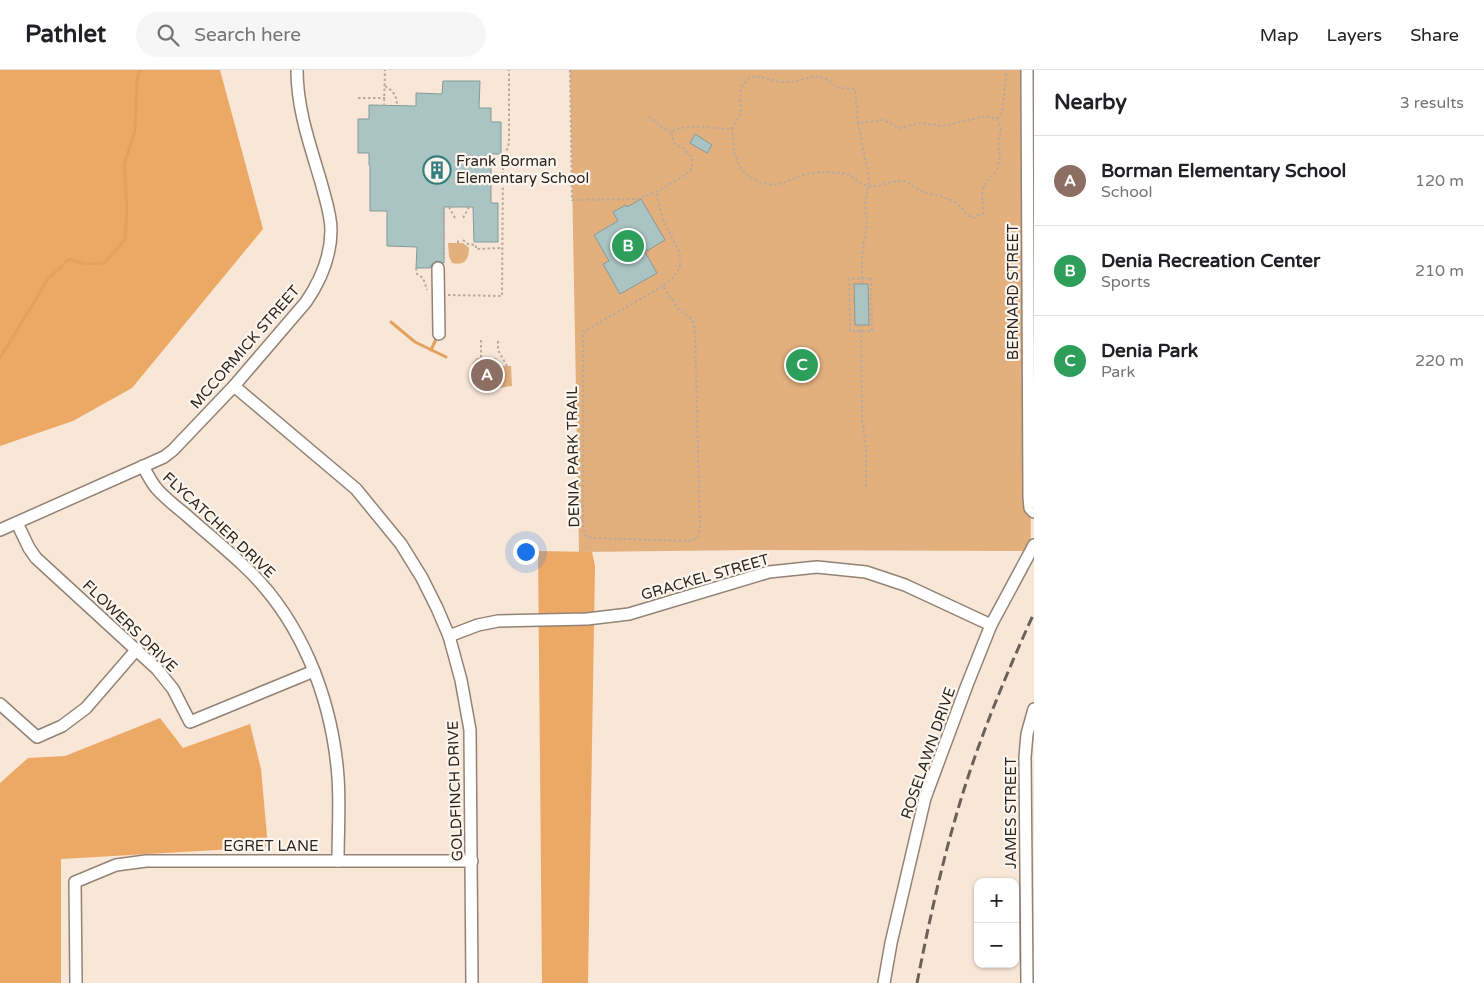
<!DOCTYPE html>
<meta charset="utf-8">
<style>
body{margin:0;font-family:"Varela Round",sans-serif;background:#f6f6f6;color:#202124}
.controls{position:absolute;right:15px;bottom:15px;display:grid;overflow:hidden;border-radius:10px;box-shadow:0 1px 4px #0004}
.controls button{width:45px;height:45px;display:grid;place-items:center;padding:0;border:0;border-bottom:1px solid #e0e0e0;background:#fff;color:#202124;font:25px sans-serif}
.you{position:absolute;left:525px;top:481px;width:18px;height:18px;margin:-12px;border:4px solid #fff;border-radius:50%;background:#1a73e8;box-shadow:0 0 0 8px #1a73e833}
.badge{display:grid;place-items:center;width:32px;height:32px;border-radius:50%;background:#ea580c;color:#fff;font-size:16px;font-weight:700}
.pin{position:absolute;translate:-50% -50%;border:2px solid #fff;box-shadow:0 1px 5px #0006}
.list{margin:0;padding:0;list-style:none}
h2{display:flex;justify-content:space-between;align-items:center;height:65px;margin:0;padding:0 20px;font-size:21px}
h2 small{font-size:16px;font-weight:400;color:#757577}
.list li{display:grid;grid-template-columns:32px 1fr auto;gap:15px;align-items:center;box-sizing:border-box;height:90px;padding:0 20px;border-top:1px solid #e0e0e0}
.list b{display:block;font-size:19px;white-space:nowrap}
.list p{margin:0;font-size:16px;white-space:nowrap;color:#757577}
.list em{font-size:16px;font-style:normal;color:#757577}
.icon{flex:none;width:28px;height:28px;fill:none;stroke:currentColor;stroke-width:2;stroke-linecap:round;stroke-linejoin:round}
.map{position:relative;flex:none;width:1034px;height:913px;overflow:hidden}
header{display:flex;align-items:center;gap:30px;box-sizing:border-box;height:70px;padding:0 25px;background:#fff;border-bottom:1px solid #e0e0e0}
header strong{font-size:24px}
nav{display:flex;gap:28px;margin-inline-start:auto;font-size:18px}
.search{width:350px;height:45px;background:#f6f6f6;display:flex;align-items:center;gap:12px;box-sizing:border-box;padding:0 18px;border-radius:28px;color:#757577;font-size:19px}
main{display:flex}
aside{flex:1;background:#fff}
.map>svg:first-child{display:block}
.green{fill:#e2af7d}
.forest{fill:#eca965}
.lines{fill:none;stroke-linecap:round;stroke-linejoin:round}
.stream{stroke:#e4a15e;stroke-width:3}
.building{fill:#aac4c4;stroke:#829b9b}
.minor-casing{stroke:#928374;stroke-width:14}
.path{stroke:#b9aa9e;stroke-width:2;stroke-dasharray:2.5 2.5;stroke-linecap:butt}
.minor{stroke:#fff;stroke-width:11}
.rail{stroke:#6b6158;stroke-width:3;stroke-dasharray:10 5;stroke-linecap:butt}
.labels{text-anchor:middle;stroke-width:4.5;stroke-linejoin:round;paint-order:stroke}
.poi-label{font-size:15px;fill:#2c251f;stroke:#fdf6ef;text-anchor:start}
.street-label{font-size:15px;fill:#2c251f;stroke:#fdf6ef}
</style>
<header>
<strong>Pathlet</strong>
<div class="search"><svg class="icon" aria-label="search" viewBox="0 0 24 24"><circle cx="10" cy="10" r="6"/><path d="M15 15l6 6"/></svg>Search here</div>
<nav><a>Map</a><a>Layers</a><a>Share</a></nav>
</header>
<main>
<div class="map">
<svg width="1034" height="913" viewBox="0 0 1034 913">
<rect width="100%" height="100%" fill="#f8e6d7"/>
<g class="green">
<path d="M570,0H1027L1031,481L752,480L579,482Z"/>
<path d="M448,173H463L469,178C469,190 464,196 452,193L449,186Z"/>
<path d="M477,288H496L501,296H511L512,316L485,320L472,294Z"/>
</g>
<g class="forest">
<path d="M0,0H220L263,159L132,318L73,351L0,376Z"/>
<path d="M538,481L592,482L595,496L588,913H542Z"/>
<path d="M160,648L183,678L250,654L261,699L268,777L61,789V913H0V713L28,688L65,686Z"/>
</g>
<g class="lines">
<g class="stream">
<path d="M391,252L415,272L446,287"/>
<path d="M431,280L437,267"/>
<path d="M0,288L48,209L69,189L85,194L104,193L125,170L127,138L124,95L135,61L137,9L140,0"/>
</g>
</g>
<g class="building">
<path d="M443,11H480L479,38H491V52H501V84H491V133H498V172H474L473,137H444V193L437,191L432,194L430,198H416L417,177L387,176V141H370V95H369V83H358V49H369V35L416,36V23L442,24Z"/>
<path d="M695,64L712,75L707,83L690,73Z"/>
<path d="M641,129L665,170L645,182L657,203L620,224L603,194L609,191L594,165L618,151L613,142L626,135L627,137Z"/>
<path d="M854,214H868L869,255H855Z"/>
</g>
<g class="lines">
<g class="minor-casing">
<g id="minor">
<path d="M1027,0L1029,427L1030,438L1034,442"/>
<path d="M438,198L439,264"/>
<path d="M234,316L356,419L401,474L422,508L437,538L449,566L461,610L470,660L472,913"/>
<path d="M143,396C147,404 151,412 157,419C165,428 175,436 185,444C204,461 224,477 242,494C301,548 332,628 338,707C340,735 338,763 338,791"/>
<path d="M17,453L29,478L36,488L157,599L173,619L190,652L314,601"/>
<path d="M0,460L164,387L173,380L234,316L306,232C321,210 331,187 331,160C331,144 325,128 321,112C310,75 297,39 297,0"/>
<path d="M449,566L478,555L498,551L587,549L629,544L769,502L817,497L866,502L905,515L991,555"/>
<path d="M0,634L37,667L62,656L86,638L137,579"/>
<path d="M76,913L75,812L116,795L146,791H472"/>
<path d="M884,913L891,873L925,728L967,615L991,555L1034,475"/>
<path d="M1027,913L1025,687L1027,664L1034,639"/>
</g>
</g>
<g class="path">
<path d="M570,0L572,130L637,129L656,122"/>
<path d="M385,16C393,21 397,25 397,36"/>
<path d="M358,28H385"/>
<path d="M384,36L385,0"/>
<path d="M649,46L663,58L671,62"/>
<path d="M997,49L1002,42L1007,0"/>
<path d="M858,53L869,108L865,135L867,152L862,184V214"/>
<path d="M444,137V189"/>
<path d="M449,137L455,148"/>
<path d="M463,148L469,137"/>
<path d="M463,170L468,174L476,175V179L502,178"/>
<path d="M458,173V170"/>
<path d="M416,198L417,204L423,208L427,220"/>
<path d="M871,208L872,261H850L849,209Z"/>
<path d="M663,216L583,262V458L585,465L591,468L692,471L698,467L700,460L695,259L692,249L678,239L663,216L673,208L680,197V184L663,150L656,122L685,105L692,98V88L684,79L674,73L671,62C691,52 710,59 732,59L741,43L740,28L741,17L749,8L756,6L780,12H793L815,6L825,8L839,18L855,19L858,53L883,50L900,58L920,53L943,56L986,46L997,49L1001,59L998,73L1000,87L997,100L986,113L982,121L983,143L974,148C962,144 962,135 951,130C942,126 931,125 922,121C915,118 909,112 902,111C890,110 880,118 868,116C858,114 856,105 841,103C832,102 817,102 807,104C786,109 778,122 753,109C734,99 734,78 732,59"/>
<path d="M448,225L502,226L503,92L509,73V0"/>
<path d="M861,255L862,348L866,378V417"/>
<path d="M481,270V288"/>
<path d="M498,271V280L507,296"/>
</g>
<use href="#minor" class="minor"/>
<path class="rail" d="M917,913C928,857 940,801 956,746C976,676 1004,609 1034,543"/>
</g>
<defs>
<g id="building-ring" transform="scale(1.4375)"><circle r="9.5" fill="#fdf6ef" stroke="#357e7e" stroke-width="1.5"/><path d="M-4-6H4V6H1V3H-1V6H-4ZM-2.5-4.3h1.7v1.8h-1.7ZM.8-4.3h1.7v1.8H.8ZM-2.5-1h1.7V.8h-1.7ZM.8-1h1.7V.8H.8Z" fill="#357e7e"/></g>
</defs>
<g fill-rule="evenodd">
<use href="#building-ring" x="437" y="100"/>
</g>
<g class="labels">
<g class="poi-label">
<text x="456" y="96">Frank Borman<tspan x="456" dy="17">Elementary School</tspan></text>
</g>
<g class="street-label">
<text transform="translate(1013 222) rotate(-90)" y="5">BERNARD STREET</text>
<text transform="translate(245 277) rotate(-49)" y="5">MCCORMICK STREET</text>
<text transform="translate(573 387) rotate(-91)" y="5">DENIA PARK TRAIL</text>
<text transform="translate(219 455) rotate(43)" y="5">FLYCATCHER DRIVE</text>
<text transform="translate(705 507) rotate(-16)" y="5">GRACKEL STREET</text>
<text transform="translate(130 556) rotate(44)" y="5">FLOWERS DRIVE</text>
<text transform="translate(928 683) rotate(-71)" y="5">ROSELAWN DRIVE</text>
<text transform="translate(455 721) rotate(-92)" y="5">GOLDFINCH DRIVE</text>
<text transform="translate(1011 743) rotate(-90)" y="5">JAMES STREET</text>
<text x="271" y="781">EGRET LANE</text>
</g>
</g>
</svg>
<div class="controls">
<button>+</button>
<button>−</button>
</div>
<div class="you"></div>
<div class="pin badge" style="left:487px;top:305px;background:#8d6e63">A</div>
<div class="pin badge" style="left:628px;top:176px;background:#2e9e5b">B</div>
<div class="pin badge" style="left:802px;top:295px;background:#2e9e5b">C</div>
</div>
<aside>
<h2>Nearby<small>3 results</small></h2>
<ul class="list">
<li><span class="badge" style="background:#8d6e63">A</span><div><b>Borman Elementary School</b><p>School</p></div><em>120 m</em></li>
<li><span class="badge" style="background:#2e9e5b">B</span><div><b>Denia Recreation Center</b><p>Sports</p></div><em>210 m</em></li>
<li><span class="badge" style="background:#2e9e5b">C</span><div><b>Denia Park</b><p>Park</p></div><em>220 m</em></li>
</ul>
</aside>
</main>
